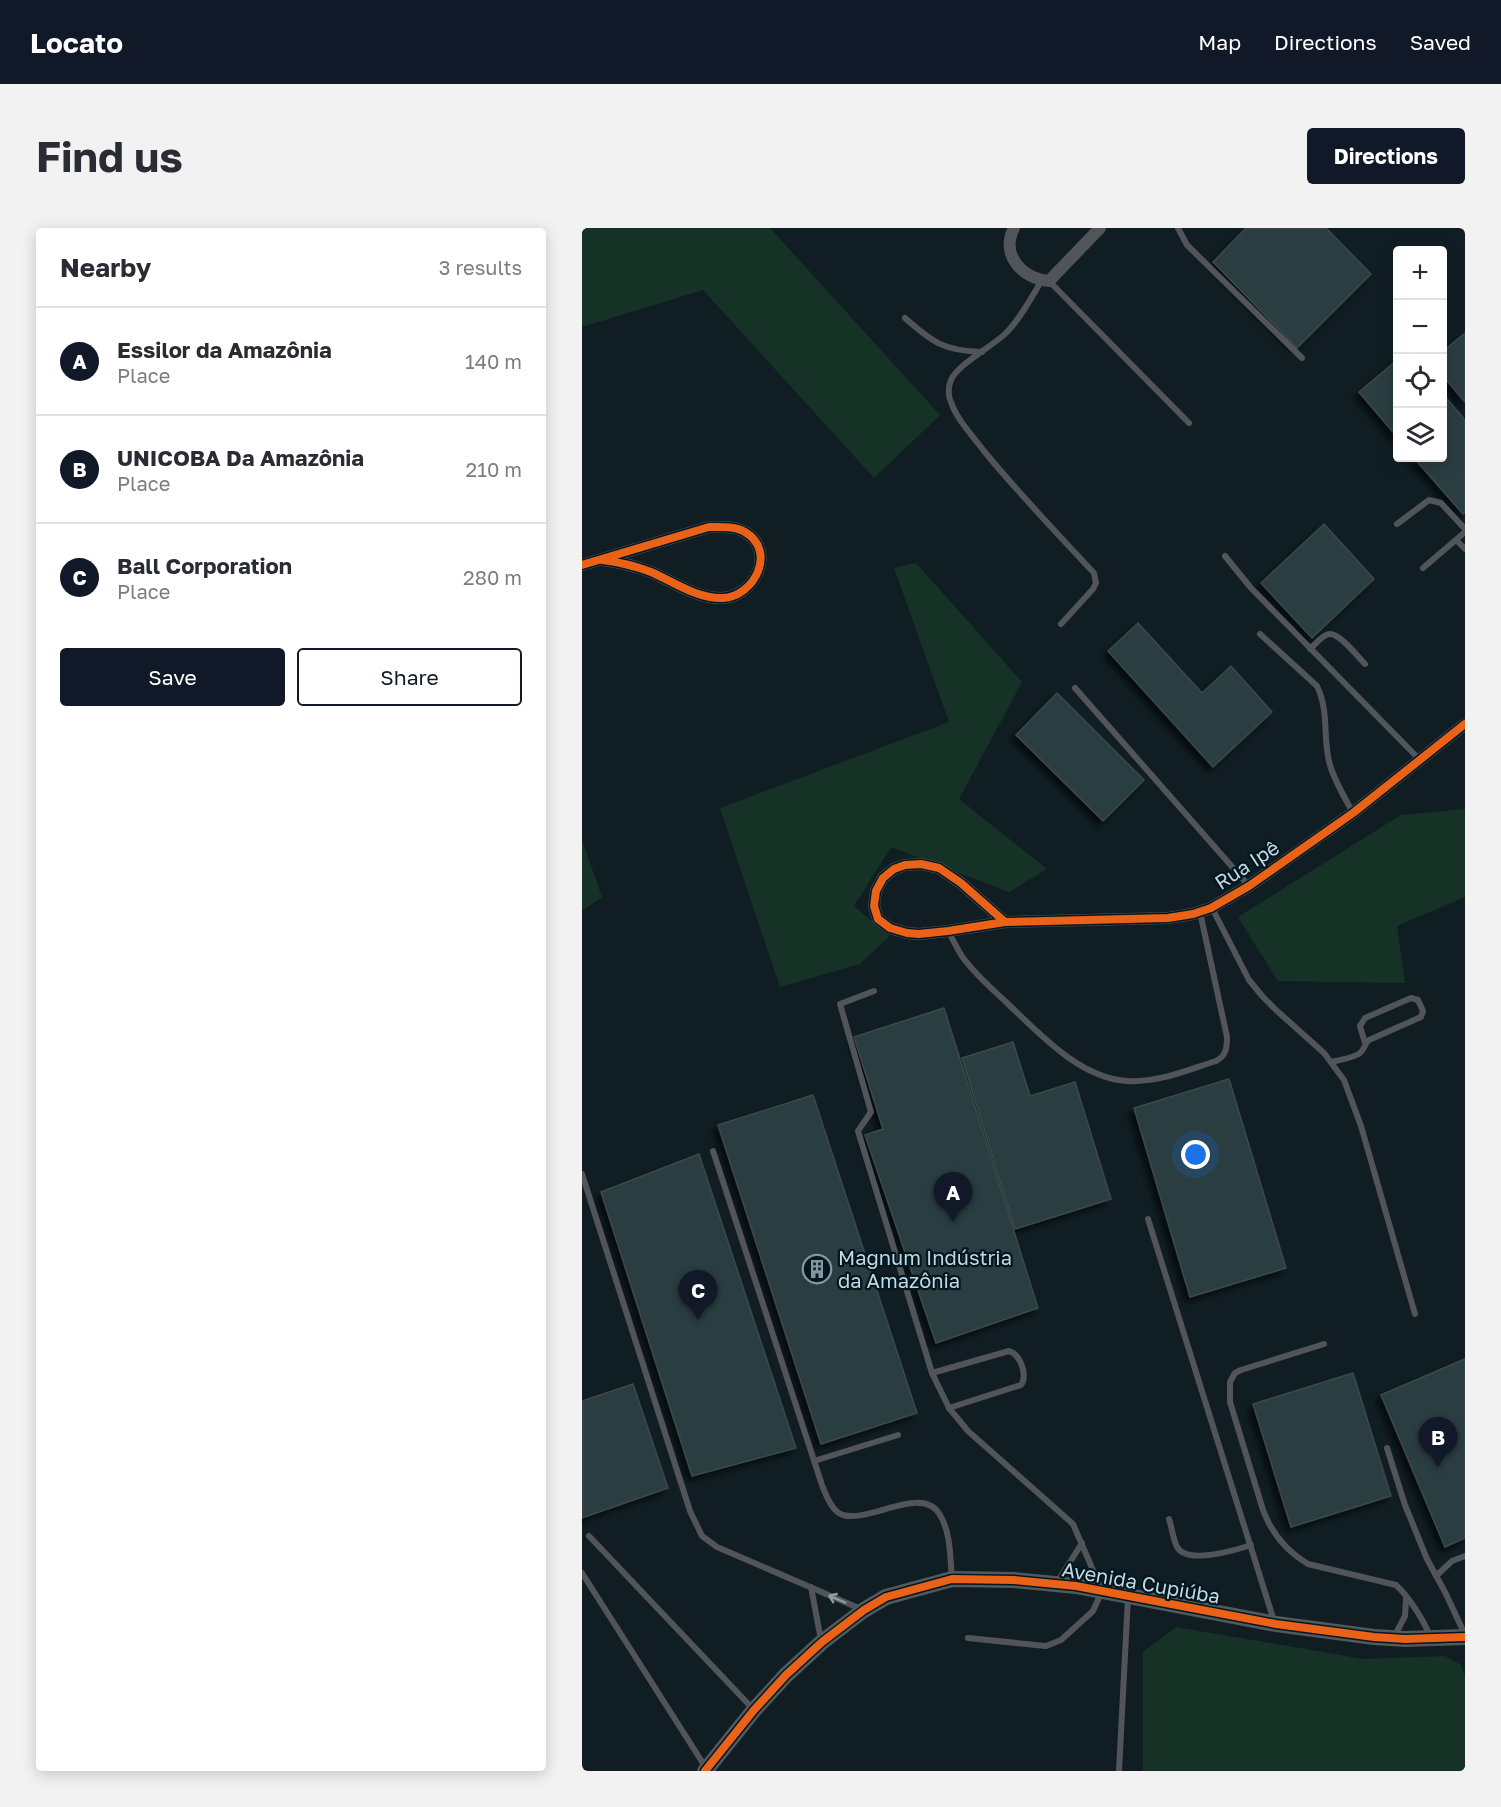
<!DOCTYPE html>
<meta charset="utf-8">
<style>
body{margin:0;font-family:"Golos Text",sans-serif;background:#f2f2f3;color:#2b2b33}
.controls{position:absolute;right:18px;top:18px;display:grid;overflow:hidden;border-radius:6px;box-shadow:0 3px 15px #0003}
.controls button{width:54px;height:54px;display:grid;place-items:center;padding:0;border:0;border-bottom:2px solid #e1e1e2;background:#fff;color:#2b2b33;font:30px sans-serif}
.you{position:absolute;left:614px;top:927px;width:21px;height:21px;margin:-15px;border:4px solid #fff;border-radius:50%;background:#1a73e8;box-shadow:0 0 0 9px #1a73e833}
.badge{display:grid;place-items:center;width:39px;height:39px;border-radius:50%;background:#111827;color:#fff;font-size:20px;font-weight:700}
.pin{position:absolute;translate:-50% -50px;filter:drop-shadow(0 2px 3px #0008)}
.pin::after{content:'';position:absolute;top:32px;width:21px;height:18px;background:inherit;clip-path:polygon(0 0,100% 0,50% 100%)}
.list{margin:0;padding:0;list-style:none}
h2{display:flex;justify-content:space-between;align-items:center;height:78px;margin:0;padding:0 24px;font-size:26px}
h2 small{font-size:20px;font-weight:400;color:#7c7c81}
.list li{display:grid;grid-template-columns:39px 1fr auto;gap:18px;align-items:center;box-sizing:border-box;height:108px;padding:0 24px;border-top:2px solid #e1e1e2}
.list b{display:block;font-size:22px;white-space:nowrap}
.list p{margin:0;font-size:20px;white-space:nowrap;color:#7c7c81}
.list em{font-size:20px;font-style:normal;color:#7c7c81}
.actions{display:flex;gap:12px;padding:18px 24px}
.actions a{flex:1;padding:14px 0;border:2px solid #111827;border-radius:6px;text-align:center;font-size:21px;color:#111827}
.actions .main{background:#111827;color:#fff}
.icon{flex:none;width:33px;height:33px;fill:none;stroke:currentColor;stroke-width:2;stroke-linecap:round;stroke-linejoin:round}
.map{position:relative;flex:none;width:883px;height:1543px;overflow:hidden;border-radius:6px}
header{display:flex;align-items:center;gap:36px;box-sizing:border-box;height:84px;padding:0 30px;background:#111827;color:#fff}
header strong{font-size:28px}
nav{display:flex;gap:33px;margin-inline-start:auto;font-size:21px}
.intro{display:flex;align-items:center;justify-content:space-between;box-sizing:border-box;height:144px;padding:0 36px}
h1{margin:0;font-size:42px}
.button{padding:15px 27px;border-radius:6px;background:#111827;color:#fff;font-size:21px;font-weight:700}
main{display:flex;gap:36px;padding:0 36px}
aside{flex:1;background:#fff;border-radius:6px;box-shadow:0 3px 15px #0003}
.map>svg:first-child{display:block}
.green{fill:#163226}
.building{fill:#2c3e40;stroke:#3b484b;stroke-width:1.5;filter:url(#shadow)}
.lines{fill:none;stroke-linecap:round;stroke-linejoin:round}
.lane{stroke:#515559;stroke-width:6}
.street{stroke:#515559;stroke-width:12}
.secondary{stroke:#51595d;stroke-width:16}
.cycleway-casing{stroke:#011721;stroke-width:11}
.cycleway{stroke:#ea6118;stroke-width:8}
.oneway{stroke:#929ca2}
.labels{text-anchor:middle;stroke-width:4.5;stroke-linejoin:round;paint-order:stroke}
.street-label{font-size:20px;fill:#c8d6dd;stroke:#011721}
.poi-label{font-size:20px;fill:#c8d6dd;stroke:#011721;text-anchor:start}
</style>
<header>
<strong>Locato</strong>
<nav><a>Map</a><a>Directions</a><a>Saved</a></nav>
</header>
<div class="intro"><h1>Find us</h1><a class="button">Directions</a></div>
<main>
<aside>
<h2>Nearby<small>3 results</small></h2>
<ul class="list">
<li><span class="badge">A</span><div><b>Essilor da Amazônia</b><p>Place</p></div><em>140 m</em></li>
<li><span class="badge">B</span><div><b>UNICOBA Da Amazônia</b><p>Place</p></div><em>210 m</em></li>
<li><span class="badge">C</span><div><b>Ball Corporation</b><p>Place</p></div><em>280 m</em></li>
</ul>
<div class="actions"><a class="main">Save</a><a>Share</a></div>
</aside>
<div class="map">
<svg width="883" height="1543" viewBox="0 0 883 1543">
<defs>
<filter id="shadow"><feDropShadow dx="-5" dy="5" stdDeviation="3" flood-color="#0009"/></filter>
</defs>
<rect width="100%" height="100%" fill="#101e23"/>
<g class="green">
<path d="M0,0H188L358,187L292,250L121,62L0,99Z"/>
<path d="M334,335L440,454L377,571L465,641L427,664L309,619L272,678L308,708L278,736L198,759L138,580L367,494L312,340Z"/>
<path d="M883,581V669L815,698L823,755L696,753L656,689L819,587Z"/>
<path d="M0,612L20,669L0,683Z"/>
<path d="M594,1399L782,1431L863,1428L879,1437L883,1449V1543H561V1424Z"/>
</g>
<g class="building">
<path d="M664,0H744L789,46L715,120L631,34Z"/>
<path d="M883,105V174L860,147V124Z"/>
<path d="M816,131V210L777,164Z"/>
<path d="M860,165L883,192V284L881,286L832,230H860Z"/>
<path d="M742,296L792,351L730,410L679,355Z"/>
<path d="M556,395L620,465L649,438L690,484L631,539L526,423Z"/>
<path d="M475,465L562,552L521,593L434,507Z"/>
<path d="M362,780L456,1080L354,1115L283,907L301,901L272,809Z"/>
<path d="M431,814L448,868L493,854L529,971L433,1001L380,830Z"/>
<path d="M647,851L704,1040L608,1069L552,880Z"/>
<path d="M231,867L335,1185L239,1216L136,897Z"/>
<path d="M117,926L214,1220L110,1248L19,964Z"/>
<path d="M883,1131V1310L863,1319L799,1167Z"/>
<path d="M771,1145L809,1268L709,1299L671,1176Z"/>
<path d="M51,1156L86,1260L0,1290V1173Z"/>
</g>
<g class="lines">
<g class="lane">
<path d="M596,0L605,17L720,130"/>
<path d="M460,52C449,70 439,90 424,105C411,118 375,137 369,152C366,159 366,168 369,174C375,192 391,208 402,223C436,265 475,305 512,345L514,355L511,361L479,396"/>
<path d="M467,53L607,195"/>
<path d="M323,90C350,114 362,123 400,124"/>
<path d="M815,296L847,272L859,275L883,301"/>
<path d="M874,312L883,321"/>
<path d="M643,328L669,360L838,532"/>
<path d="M841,340L883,304"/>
<path d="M678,406L735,458C748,485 740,511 748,537C753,554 763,570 771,585"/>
<path d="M728,421C733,417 740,407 747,406C757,404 776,429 783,436"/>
<path d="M493,460L667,658"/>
<path d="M630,680L667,752L681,769L694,782L742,825L762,852L779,898L833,1086"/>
<path d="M366,703C372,713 376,723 382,731C394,747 410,761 424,774C457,805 497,850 545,853C576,855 605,842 634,833C644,828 645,820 645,809L618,684"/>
<path d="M292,763L258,776L289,884L276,903L350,1145L367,1180L386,1203L491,1296L520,1363L511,1383L479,1412L464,1418L386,1410"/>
<path d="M749,834C757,832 772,830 778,825C783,821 782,816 787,812L839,789L841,783L836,772L829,770L783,790L778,798L783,815"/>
<path d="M131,923L240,1257C244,1267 250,1284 261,1287C288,1295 341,1256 358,1287C369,1305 368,1330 370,1351"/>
<path d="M0,946L108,1283L120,1308L135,1319L279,1381"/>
<path d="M566,991L692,1393"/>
<path d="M742,1116L659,1142L653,1145L648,1154V1174L681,1282C690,1306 704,1323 726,1336L814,1357C827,1369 841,1391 848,1408"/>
<path d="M350,1145L427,1123C438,1126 446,1147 439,1157L367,1180"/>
<path d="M805,1220L823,1277L845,1331L864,1366L883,1407"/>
<path d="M232,1233L316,1207"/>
<path d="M587,1291C590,1300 591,1311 595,1319C605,1337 654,1322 669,1317"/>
<path d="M7,1308L172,1482"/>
<path d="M0,1345L124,1540"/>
<path d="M854,1348L870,1333L883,1328"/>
<path d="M476,1353L500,1315"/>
<path d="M229,1359L239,1412"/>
<path d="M812,1409L823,1388L824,1371"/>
<path d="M537,1543L546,1369"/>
</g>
<g class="street">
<path d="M432,0C418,26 440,51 467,53L518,0"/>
<path d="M0,337L127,299C139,299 153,298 163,304C195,323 173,368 141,370C115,371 92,354 69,344C53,338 37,334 20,332"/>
<path d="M423,694L379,655L357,640L339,636L323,637L312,641L301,650L294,663L292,678L296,691L308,700L325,705L337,706L366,703L423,694L586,690L611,686L629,680L667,658L771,585L883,496"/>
</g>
<path class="secondary" d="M123,1543L172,1482L204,1447L240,1414L282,1382L304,1369L370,1351L432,1352L494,1358L694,1396L792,1409L823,1411L883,1409"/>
<g class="cycleway-casing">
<g id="cycleway">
<path d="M0,337L127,299C139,299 153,298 163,304C195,323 173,368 141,370C115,371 92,354 69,344C53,338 37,334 20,332"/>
<path d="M423,694L379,655L357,640L339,636L323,637L312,641L301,650L294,663L292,678L296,691L308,700L325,705L337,706L366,703L423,694L586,690L611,686L629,680L667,658L771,585L883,496"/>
<path d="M123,1543L172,1482L204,1447L240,1414L282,1382L304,1369L370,1351L432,1352L494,1358L694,1396L792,1409L823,1411L883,1409"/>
</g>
</g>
<use href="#cycleway" class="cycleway"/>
</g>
<defs><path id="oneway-shaft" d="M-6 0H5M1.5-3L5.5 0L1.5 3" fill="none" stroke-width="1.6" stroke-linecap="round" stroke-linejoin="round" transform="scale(1.5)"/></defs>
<use class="oneway" href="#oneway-shaft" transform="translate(255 1371) rotate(-157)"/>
<defs>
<g id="building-ring" transform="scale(1.5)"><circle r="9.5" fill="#011721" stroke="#88969c" stroke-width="1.5"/><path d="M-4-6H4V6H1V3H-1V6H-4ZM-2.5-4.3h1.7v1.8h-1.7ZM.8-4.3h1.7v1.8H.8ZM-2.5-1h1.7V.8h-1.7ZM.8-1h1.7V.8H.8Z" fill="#88969c"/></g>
</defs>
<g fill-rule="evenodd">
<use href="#building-ring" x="235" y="1041"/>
</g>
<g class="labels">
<g class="street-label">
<text transform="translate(665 637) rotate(-33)" y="7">Rua Ipê</text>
<text transform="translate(559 1355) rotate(10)" y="7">Avenida Cupiúba</text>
</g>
<g class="poi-label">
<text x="256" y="1037">Magnum Indústria<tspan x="256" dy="23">da Amazônia</tspan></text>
</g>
</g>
</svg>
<div class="controls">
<button>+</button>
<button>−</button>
<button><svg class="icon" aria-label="locate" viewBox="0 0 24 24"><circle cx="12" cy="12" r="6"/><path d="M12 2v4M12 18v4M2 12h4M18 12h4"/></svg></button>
<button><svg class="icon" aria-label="layers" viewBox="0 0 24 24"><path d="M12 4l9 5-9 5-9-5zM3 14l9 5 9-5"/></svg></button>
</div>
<div class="you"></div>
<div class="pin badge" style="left:371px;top:994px">A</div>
<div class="pin badge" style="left:856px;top:1239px">B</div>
<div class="pin badge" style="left:116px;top:1092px">C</div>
</div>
</main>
